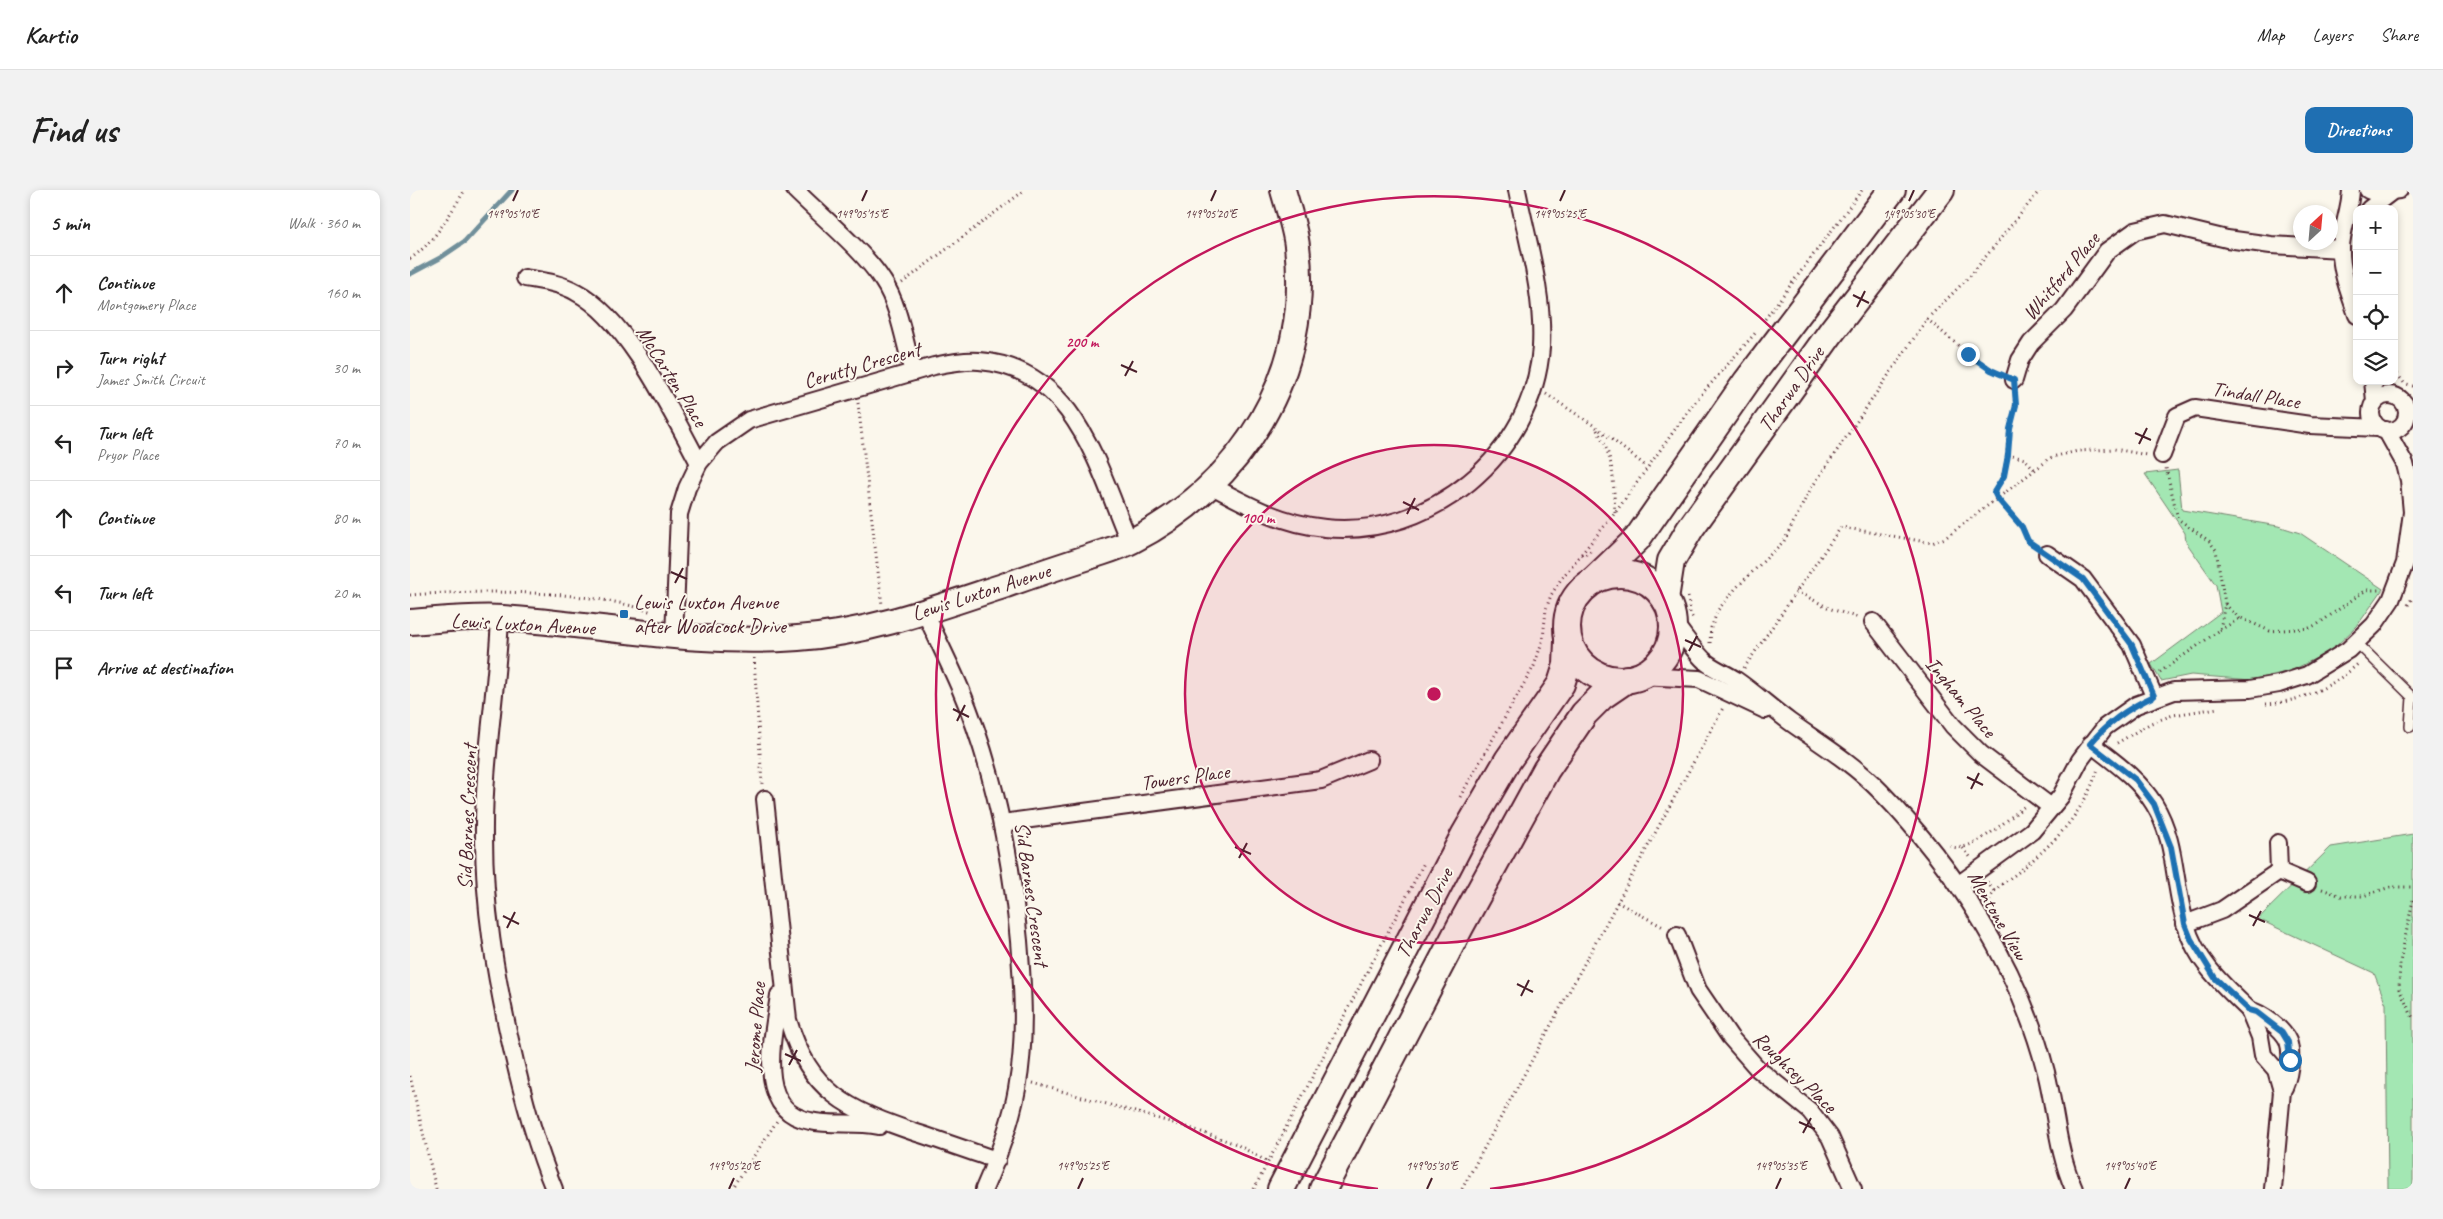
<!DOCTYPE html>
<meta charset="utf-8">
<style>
body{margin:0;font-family:Caveat,sans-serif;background:#f2f2f2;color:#222}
.controls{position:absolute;right:15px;top:15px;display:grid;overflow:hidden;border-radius:10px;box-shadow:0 2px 8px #0003}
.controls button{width:45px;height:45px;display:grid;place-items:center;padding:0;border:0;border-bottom:1px solid #e0e0e0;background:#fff;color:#222;font:25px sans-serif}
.compass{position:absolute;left:1883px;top:15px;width:45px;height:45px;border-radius:50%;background:#fff;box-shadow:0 2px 8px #0003;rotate:26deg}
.stop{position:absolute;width:15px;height:15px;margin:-11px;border:4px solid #1f6fb2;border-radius:50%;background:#fff}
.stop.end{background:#1f6fb2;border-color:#fff;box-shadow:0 1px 5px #0008}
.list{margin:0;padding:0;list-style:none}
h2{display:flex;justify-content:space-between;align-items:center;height:65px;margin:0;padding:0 20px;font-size:21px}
h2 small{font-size:16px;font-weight:400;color:#767676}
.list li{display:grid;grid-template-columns:32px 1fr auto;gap:15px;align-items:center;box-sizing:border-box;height:75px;padding:0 20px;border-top:1px solid #e0e0e0}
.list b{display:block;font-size:19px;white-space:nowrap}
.list p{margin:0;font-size:16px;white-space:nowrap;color:#767676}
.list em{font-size:16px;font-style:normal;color:#767676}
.icon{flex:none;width:28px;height:28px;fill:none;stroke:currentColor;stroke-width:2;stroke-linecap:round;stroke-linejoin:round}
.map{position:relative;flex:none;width:2003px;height:999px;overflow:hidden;border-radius:10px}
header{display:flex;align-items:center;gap:30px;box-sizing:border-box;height:70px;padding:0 25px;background:#fff;border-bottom:1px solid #e0e0e0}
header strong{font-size:24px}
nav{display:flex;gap:28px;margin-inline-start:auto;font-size:18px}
.intro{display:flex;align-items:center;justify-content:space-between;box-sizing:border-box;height:120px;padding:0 30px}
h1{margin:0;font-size:35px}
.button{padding:12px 22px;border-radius:10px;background:#1f6fb2;color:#fff;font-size:18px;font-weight:700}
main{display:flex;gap:30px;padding:0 30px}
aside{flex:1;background:#fff;border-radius:10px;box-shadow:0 2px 8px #0003}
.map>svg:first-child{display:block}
.green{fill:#a3e7b3;stroke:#76836f}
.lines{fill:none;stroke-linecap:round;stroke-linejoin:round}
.stream{stroke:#708f9a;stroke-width:5}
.lane-casing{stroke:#4a1f2b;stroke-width:12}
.street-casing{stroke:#4a1f2b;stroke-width:20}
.secondary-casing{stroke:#4a1f2b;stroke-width:28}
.primary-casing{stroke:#4a1f2b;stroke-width:30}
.path{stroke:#4a1f2b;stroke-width:3;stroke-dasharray:1 4;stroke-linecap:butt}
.lane{stroke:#fbf7ec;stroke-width:9}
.street{stroke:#fbf7ec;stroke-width:16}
.secondary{stroke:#fbf7ec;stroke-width:24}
.primary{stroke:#fbf7ec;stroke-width:26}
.route{stroke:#1f6fb2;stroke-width:6}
.ticks{fill:none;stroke:#4a1f2b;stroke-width:2}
.ring{fill:none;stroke:#c2185b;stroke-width:2.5}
.poi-dot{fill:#1f6fb2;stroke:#fbf7ec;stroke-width:2}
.labels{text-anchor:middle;stroke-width:4;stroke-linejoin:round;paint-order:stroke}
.street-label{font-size:21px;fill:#4a1f2b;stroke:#fbf7ec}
.poi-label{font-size:21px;fill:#4a1f2b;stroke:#fbf7ec;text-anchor:start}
.ticks-label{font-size:12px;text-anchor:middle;fill:#4a1f2b;stroke:#fbf7ec;stroke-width:4;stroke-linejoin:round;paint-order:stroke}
.centre{fill:#c2185b;stroke:#fbf7ec;stroke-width:2.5}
.ring-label{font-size:15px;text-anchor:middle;font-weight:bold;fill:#c2185b;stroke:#fbf7ec;stroke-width:4;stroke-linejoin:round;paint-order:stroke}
</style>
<header>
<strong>Kartio</strong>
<nav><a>Map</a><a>Layers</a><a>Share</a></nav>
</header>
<div class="intro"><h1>Find us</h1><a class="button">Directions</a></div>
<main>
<aside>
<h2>5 min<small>Walk · 360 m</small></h2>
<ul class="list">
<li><svg class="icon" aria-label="ahead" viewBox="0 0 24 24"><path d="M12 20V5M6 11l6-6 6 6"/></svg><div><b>Continue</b><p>Montgomery Place</p></div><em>160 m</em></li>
<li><svg class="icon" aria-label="right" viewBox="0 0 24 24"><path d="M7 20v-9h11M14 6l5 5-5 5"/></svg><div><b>Turn right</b><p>James Smith Circuit</p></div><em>30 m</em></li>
<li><svg class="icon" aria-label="left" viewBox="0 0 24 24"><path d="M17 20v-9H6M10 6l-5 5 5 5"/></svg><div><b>Turn left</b><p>Pryor Place</p></div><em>70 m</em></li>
<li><svg class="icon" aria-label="ahead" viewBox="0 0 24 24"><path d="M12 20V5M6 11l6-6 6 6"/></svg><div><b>Continue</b></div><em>80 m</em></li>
<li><svg class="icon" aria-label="left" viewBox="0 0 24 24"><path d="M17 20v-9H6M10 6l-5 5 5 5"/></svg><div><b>Turn left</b></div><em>20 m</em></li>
<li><svg class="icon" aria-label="arrive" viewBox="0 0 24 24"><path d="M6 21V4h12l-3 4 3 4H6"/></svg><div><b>Arrive at destination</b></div></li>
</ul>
</aside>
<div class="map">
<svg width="2003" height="999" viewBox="0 0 2003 999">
<rect width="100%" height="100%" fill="#fbf7ec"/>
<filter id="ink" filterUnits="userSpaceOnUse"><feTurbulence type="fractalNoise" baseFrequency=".02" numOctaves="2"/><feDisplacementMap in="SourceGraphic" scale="10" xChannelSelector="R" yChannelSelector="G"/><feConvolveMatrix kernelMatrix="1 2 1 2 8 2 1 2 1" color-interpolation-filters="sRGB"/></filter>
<g filter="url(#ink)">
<g class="green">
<path d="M1768,280L1772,320L1868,336L1890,343L1973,399L1947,436L1922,460L1881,481L1841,490L1781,485L1751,491L1741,474L1811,422L1806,395L1776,352L1775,343L1735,284Z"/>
<path d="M2003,644V999H1978L1976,814L1964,783L1848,729L1921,657Z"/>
</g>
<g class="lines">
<path class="stream" d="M0,84L30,68L55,51L102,0"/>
<g class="lane-casing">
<path id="lane" d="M1947,453L2002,507L2000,537"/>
</g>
<g class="street-casing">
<g id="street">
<path d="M385,0C411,26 454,61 473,91C489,114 495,155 503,182"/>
<path d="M1941,0C1940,20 1932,38 1931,57C1930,81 1940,104 1947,125"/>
<path d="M1958,0L1966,3L1989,0"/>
<path d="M1959,19L1980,3"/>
<path d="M115,88C132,91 150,93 166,102C217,128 262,223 289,273"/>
<path d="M1604,190L1610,170L1621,153L1654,120L1697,61L1725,41L1755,34L1817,49L1861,55L1931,59"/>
<path d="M1963,191L1965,211"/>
<circle cx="1979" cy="223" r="18"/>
<path d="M1752,265L1767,226L1785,218L1900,235L1969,238"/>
<path d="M802,296C839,316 873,334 915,338C1020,349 1124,264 1131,157C1134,104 1117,50 1107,0"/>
<path d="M1637,364L1673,389L1722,455L1744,506"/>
<path d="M515,422C526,447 539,472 550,498C584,578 601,665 609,751C613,801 616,850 607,899C601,934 588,967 574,999"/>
<path d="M90,428C87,501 73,574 74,647C74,717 85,782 100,850C111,900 124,951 144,999"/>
<path d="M1263,432C1274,445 1284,462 1297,473C1306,480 1317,484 1326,490C1345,503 1362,519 1380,532C1411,554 1443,573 1470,601C1545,678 1609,776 1636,882C1646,921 1647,961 1664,999"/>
<path d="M1463,432L1543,536L1571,564L1641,617"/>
<path d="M264,446L269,324L277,298L289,273L307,252L339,230L524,176C539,173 554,170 569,171C666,178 688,279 720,353"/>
<path d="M1230,486L1289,489L1355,520"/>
<path d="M1681,554C1704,572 1728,588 1744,614C1767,651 1763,695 1776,735C1786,771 1813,795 1839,820C1852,823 1873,839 1878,851C1883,864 1879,890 1872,901L1863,999"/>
<path d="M355,609L378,830C400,903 437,919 504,942C532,951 559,961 587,970"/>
<path d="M592,633L911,590L959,570"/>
<path d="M1868,653L1869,681L1897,693"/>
<path d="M1548,695L1622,641L1651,606L1670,570L1695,537L1726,515L1764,501L1840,499L1869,494L1897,485L1938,460L1964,435L1981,410L1995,373L2002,322L1999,290L1995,274L1976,240"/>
<path d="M1775,734L1812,720L1869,681"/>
<path d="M1267,745L1288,800L1320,847L1348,879L1400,921L1420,947L1443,999"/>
<path d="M369,805C364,844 343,921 400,931C422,936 446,931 469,936"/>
<path d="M1839,820L1850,847L1853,865L1866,880L1872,901"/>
</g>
</g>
<g class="secondary-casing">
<path id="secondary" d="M0,432C31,430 62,426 93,428C191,435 290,456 388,448C460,443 529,417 596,395C624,385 651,376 679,367C693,362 709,358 722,351C833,294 902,183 887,56C885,38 878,18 873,0"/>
</g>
<g class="primary-casing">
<g id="primary">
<circle cx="1210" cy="437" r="53"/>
<path d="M1183,391L1227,349L1337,191L1482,0"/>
<path d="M1255,409L1261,371L1280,339L1422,141L1531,0"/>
<path d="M871,999L1055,644L1098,570L1151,494L1157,475L1158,451"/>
<path d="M913,999L1050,737L1136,580L1174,524L1192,506L1217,489"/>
</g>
</g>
<g class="path">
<path d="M0,69C25,52 39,25 55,0"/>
<path d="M492,93L615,0"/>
<path d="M1355,129L1452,0"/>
<path d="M1517,129L1558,164L1591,185"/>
<path d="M1984,180L1994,193L2003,196"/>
<path d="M1136,204L1186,237L1237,277"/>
<path d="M1605,205C1606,217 1602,226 1600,237C1595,264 1601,275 1584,302C1590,316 1603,324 1611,336C1617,344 1616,350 1624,356"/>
<path d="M448,213L472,415"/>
<path d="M1187,240C1205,270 1203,289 1205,323"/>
<path d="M1598,265L1615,269L1624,279"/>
<path d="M1171,364L1175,365L1183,359"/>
<path d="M1386,401L1421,419L1449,428"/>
<path d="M0,405C69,400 177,399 242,422"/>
<path d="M1278,407L1280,423L1283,429"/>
<path d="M1815,414L1830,429"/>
<path d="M1998,415L2003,407"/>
<path d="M1810,440L1831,428L1860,441L1899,438L1908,434L1956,400H1969"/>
<path d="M1300,453L1301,438L1308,420L1326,398L1374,351L1400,300L1517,129L1560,86L1630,0"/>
<path d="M344,468L352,594"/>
<path d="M1334,478L1431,337L1522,353L1535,348L1642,267L1668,261L1704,259L1737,265"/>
<path d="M1750,482L1810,440L1815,413L1806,360L1799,351L1768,329L1756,278"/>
<path d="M1856,514C1891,512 1924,496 1949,473"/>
<path d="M1707,553L1741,533L1763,525L1808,518"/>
<path d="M1050,607L1124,476L1133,449L1136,419L1141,405L1151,389L1205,323L1284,213L1347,141"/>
<path d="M1540,656C1559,666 1600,627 1615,616"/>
<path d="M1553,658L1561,668"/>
<path d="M1577,692L1584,701"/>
<path d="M1912,699L1931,706H1953L1980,697H2003"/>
<path d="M2003,710L1990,772L1989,799L2003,828"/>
<path d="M1207,712L1255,738"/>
<path d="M1579,715C1579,701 1596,691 1606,684C1644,653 1672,626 1688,579"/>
<path d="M0,886L26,999"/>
<path d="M623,893L774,936L826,954L858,972"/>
<path d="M322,999L367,931"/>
<path d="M844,999L1015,671"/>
<path d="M1052,999L1314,516"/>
</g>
<use href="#lane" class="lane"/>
<use href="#street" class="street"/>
<use href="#secondary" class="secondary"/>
<use href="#primary" class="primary"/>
</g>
</g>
<g class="lines" filter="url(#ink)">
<path class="route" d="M1558,164L1581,180L1604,190L1606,215L1600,239L1598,265L1594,286L1584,302L1587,308L1612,337L1618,351L1673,389L1722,455L1744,506C1718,518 1698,532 1680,554L1726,590L1744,614L1761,657L1775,734L1781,749L1805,788L1839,820L1846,822L1872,842L1878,852L1880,870"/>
</g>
<path class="ticks" d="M103,11L108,0M452,11L457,0M801,11L806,0M1150,11L1155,0M1499,11L1504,0M1443,105L1459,113M1447,117L1455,101M711,175L727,182M715,186L723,171M1725,243L1741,250M1729,254L1737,238M993,312L1009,320M997,324L1005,308M261,382L277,389M265,393L273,378M1275,450L1291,457M1279,461L1287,446M543,519L559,527M547,531L555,515M1557,587L1573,595M1561,599L1569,583M825,657L841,664M829,668L837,653M1839,725L1855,732M93,726L109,734M1843,736L1851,721M97,738L105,722M1107,794L1123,802M1111,806L1119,790M375,864L391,871M379,875L387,860M1389,932L1405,939M1393,943L1401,928M319,999L324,988M668,999L673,988M1017,999L1022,988M1366,999L1371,988M1715,999L1720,988"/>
<circle cx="1024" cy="504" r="249" fill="#c2185b" fill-opacity=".12"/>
<g class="ring">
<circle cx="1024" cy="504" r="249"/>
<path d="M968 999A498 498 0 1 1 1080 999"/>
</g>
<rect class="poi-dot" x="209" y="419" width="10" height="10" rx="2.5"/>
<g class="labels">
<g class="street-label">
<text transform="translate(1651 86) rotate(-50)" y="7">Whitford Place</text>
<text transform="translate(452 175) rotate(-16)" y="7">Cerutty Crescent</text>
<text transform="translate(262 186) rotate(58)" y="7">McCarten Place</text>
<text transform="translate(1381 199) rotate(-55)" y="7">Tharwa Drive</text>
<text transform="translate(1846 205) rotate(9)" y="7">Tindall Place</text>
<text transform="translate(571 402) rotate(-18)" y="7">Lewis Luxton Avenue</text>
<text transform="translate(113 434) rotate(3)" y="7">Lewis Luxton Avenue</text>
<text transform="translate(1551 507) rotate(50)" y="7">Ingham Place</text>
<text transform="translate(775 587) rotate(-8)" y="7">Towers Place</text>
<text transform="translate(57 627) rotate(-88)" y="7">Sid Barnes Crescent</text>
<text transform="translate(622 704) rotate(82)" y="7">Sid Barnes Crescent</text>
<text transform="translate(1014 723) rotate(-62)" y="7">Tharwa Drive</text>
<text transform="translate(1588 725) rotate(60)" y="7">Mentone View</text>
<text transform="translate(345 837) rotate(-86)" y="7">Jerome Place</text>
<text transform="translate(1385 882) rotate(44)" y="7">Roughsey Place</text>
</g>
<g class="poi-label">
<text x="224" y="419">Lewis Luxton Avenue<tspan x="224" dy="24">after Woodcock Drive</tspan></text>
</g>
</g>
<g class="ticks-label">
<text x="103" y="28">149°05'10"E</text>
<text x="452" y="28">149°05'15"E</text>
<text x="801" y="28">149°05'20"E</text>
<text x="1150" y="28">149°05'25"E</text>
<text x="1499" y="28">149°05'30"E</text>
<text x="324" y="980">149°05'20"E</text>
<text x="673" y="980">149°05'25"E</text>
<text x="1022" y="980">149°05'30"E</text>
<text x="1371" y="980">149°05'35"E</text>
<text x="1720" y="980">149°05'40"E</text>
</g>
<circle cx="1024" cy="504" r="8" class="centre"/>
<g class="ring-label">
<text x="672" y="157">200 m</text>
<text x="848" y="333">100 m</text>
</g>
</svg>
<div class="controls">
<button>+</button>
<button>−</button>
<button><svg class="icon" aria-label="locate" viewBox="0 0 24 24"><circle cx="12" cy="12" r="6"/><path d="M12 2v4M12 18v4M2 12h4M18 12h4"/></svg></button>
<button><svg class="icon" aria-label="layers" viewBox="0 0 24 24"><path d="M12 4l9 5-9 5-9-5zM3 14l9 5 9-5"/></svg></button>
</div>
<svg class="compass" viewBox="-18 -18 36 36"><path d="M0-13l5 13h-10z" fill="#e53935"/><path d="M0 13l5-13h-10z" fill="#767676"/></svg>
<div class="stop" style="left:1880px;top:870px"></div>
<div class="stop end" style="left:1558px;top:164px"></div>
</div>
</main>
